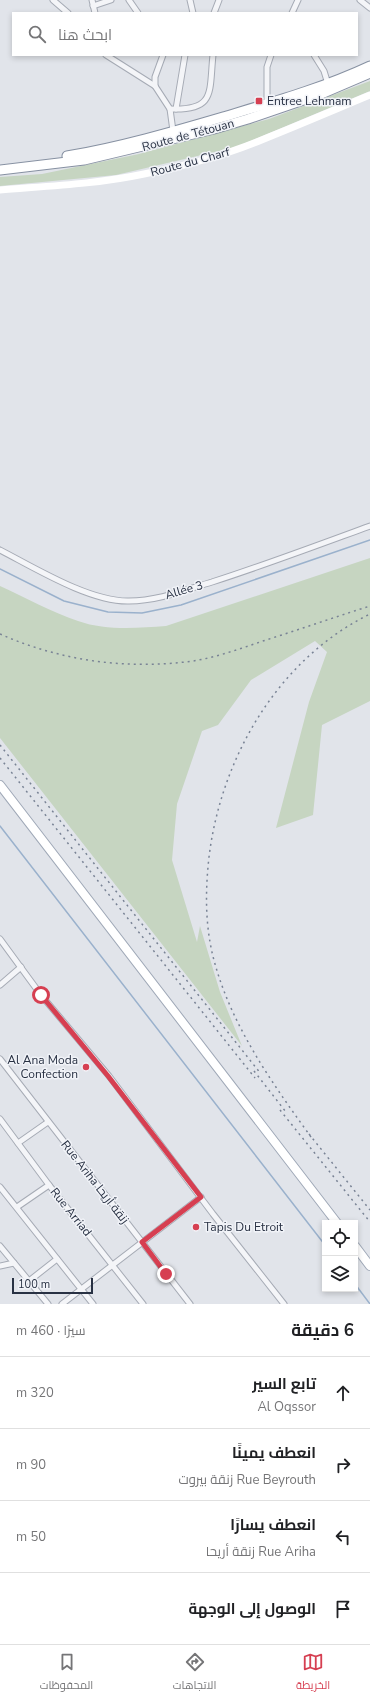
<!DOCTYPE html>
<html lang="ar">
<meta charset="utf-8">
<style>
body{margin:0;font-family:"Nunito Sans",Cairo,sans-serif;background:#f6f6f6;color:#202124;direction:rtl}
.controls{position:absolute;right:12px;bottom:12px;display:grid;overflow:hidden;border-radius:0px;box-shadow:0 2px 6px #0003}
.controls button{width:36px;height:36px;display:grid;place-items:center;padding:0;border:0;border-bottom:1px solid #e0e0e0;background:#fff;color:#202124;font:20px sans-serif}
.scale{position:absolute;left:12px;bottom:10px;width:81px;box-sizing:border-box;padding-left:4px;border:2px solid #283143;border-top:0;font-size:11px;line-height:14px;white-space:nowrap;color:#283143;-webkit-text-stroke:3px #f1f3f8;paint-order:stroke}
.stop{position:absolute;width:12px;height:12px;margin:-9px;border:3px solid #d63f51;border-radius:50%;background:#fff}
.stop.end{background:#d63f51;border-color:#fff;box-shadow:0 1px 4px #0008}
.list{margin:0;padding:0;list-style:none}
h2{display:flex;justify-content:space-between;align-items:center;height:52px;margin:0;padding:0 16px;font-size:17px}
h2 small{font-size:13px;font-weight:400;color:#757577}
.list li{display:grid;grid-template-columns:26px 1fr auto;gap:12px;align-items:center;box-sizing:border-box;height:72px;padding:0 16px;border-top:1px solid #e0e0e0}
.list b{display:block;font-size:15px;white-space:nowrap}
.list p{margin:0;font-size:13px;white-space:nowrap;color:#757577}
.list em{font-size:13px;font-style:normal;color:#757577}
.icon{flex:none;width:22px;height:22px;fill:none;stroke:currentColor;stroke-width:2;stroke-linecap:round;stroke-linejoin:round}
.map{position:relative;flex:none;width:370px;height:1304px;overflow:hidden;direction:ltr}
.search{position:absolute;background:#fff;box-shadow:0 2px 6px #0003;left:12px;right:12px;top:12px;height:44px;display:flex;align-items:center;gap:10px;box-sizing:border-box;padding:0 14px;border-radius:0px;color:#757577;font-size:15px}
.sheet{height:340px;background:#fff}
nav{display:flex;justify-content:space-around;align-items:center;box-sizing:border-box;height:56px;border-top:1px solid #e0e0e0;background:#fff;font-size:11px;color:#757577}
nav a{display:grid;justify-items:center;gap:2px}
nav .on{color:#d63f51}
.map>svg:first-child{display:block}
.green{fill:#c6d5c1}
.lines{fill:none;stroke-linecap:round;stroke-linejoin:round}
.stream{stroke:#9ab1cc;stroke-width:1.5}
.street-casing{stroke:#a6abb5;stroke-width:7}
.primary-casing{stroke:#9fa8b7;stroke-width:10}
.highway-casing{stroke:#8791a2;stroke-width:11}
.street{stroke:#f4f5f8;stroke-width:5}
.secondary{stroke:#fff;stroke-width:7}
.primary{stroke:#fff;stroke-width:8}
.highway{stroke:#fff;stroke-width:9}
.rail{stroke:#798395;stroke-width:1.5;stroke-dasharray:2 4;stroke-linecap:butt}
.route{stroke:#d63f51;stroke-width:5}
.poi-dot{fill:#d63f51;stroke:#f1f3f8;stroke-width:1.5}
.labels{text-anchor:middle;stroke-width:3;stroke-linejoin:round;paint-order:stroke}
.poi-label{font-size:12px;fill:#283143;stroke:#f1f3f8;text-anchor:start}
.street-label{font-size:12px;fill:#283143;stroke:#f1f3f8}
</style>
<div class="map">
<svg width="370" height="1304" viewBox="0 0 370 1304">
<rect width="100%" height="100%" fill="#e1e4ea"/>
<g class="green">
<path d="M370,81V91L236,147L116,175L0,186V177L42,174L139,154L269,119Z"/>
<path d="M370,558V701L322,725L313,815L276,828L309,702L327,652L315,641L251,680L218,725L202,731L177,804L172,860L197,942L200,926L220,992L242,1046L0,738V586C26,598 52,612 78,621C106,631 138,628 166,626Z"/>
</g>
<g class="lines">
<g class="stream">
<path d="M0,569L64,601L108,612L142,613L181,605L370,540"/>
<path d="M0,826L325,1245"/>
<path d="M355,1284L370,1304"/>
</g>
<g class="street-casing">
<g id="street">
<path d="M53,0L68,13"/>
<path d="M92,0L95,13"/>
<path d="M129,0L138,13"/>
<path d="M190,0L193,13"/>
<path d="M360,0L370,8"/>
<path d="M93,6L111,0"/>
<path d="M214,13L219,0"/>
<path d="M292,13L298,0"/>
<path d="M106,55L155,86"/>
<path d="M163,55L155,77V86L170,109"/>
<path d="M314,55L324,71L328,84"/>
<path d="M267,104V67L271,55"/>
<path d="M176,109L185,55"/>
<path d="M173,131L170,109C216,111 209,92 213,55"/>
<path d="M0,550C35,568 90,602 129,601C158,601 185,590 212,582C265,565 318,545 370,526"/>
<path d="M0,939L41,995L109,1076L213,1214L284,1304"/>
<path d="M0,985L21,967"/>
<path d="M0,1059L190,1304"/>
<path d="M0,1119L49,1185L143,1304"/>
<path d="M18,1143L48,1122"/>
<path d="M0,1187L93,1304"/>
<path d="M17,1207L49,1185"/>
<path d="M0,1246L48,1304"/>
<path d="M0,1266L14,1263"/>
<path d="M29,1281L57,1259"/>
<path d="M62,1304L201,1197"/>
</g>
</g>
<g class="primary-casing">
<g id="primary">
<path d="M0,785L337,1223"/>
<path d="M355,1246L370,1266"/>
</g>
</g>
<g class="highway-casing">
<g id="highway">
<path d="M67,156C120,147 172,132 223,117C273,102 323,88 370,66"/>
<path d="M0,170L84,160L214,129L248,119L321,94L370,73"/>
</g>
</g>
<use href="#street" class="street"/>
<path class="secondary" d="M0,190C49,186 97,184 144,174C185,166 226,155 264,139C299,125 334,110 370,95"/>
<use href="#primary" class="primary"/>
<use href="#highway" class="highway"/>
<g class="rail">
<path d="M0,634C61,661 127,670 193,661C218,657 242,648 266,640C301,629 335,617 370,606"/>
<path d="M0,745L261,1074"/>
<path d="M0,758L255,1078"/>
<path d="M254,1071L286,1112"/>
<path d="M280,1110L370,1222"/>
<path d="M309,1134L370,1210"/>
<path d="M311,1137C272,1083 233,1028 215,964C205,929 205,893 209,857C221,758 278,659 370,614"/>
</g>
</g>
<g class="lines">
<path class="route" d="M41,995L108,1076L201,1197L142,1242L166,1274"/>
</g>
<g class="poi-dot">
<rect x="255" y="97" width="8" height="8" rx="2"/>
<circle cx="86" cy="1067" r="4"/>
<circle cx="196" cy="1227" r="4"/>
</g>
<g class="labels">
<g class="poi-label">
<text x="267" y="105">Entree Lehmam</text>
<text x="78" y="1064" text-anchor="end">Al Ana Moda<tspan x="78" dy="14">Confection</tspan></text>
<text x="204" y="1231">Tapis Du Etroit</text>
</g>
<g class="street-label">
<text transform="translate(188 135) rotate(-15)" y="4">Route de Tétouan</text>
<text transform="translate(190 162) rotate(-15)" y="4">Route du Charf</text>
<text transform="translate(184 590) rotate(-16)" y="4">Allée 3</text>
<text transform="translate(95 1182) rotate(52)" y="4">Rue Ariha زنقة أريحا</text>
<text transform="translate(71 1212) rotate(51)" y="4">Rue Arriad</text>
</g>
</g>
</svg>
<div class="controls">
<button><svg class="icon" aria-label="locate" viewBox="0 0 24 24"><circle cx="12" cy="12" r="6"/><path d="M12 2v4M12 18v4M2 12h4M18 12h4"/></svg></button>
<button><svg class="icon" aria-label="layers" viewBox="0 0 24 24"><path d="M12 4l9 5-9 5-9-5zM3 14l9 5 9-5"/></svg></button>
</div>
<div class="scale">100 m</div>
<div class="stop" style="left:41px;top:995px"></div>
<div class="stop end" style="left:166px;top:1274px"></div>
<div class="search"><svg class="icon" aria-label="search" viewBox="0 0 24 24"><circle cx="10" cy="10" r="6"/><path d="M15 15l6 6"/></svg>ابحث هنا</div>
</div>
<section class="sheet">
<h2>6 دقيقة<small>سيرًا · 460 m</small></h2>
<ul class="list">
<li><svg class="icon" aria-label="ahead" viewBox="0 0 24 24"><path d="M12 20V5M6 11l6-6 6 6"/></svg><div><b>تابع السير</b><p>Al Oqssor</p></div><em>320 m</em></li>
<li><svg class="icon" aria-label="right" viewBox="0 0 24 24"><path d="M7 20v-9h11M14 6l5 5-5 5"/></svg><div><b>انعطف يمينًا</b><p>Rue Beyrouth زنقة بيروت</p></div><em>90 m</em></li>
<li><svg class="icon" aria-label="left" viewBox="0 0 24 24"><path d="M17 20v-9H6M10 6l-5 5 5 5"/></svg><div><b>انعطف يسارًا</b><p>Rue Ariha زنقة أريحا</p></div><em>50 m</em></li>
<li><svg class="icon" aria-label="arrive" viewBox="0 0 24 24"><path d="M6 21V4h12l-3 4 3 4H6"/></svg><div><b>الوصول إلى الوجهة</b></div></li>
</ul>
</section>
<nav>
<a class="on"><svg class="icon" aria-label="map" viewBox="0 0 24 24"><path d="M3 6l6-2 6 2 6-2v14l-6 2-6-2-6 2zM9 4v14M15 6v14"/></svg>الخريطة</a>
<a><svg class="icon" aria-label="directions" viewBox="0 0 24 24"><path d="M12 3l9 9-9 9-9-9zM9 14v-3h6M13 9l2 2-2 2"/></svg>الاتجاهات</a>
<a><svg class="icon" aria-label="saved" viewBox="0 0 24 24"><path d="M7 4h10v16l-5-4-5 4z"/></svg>المحفوظات</a>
</nav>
